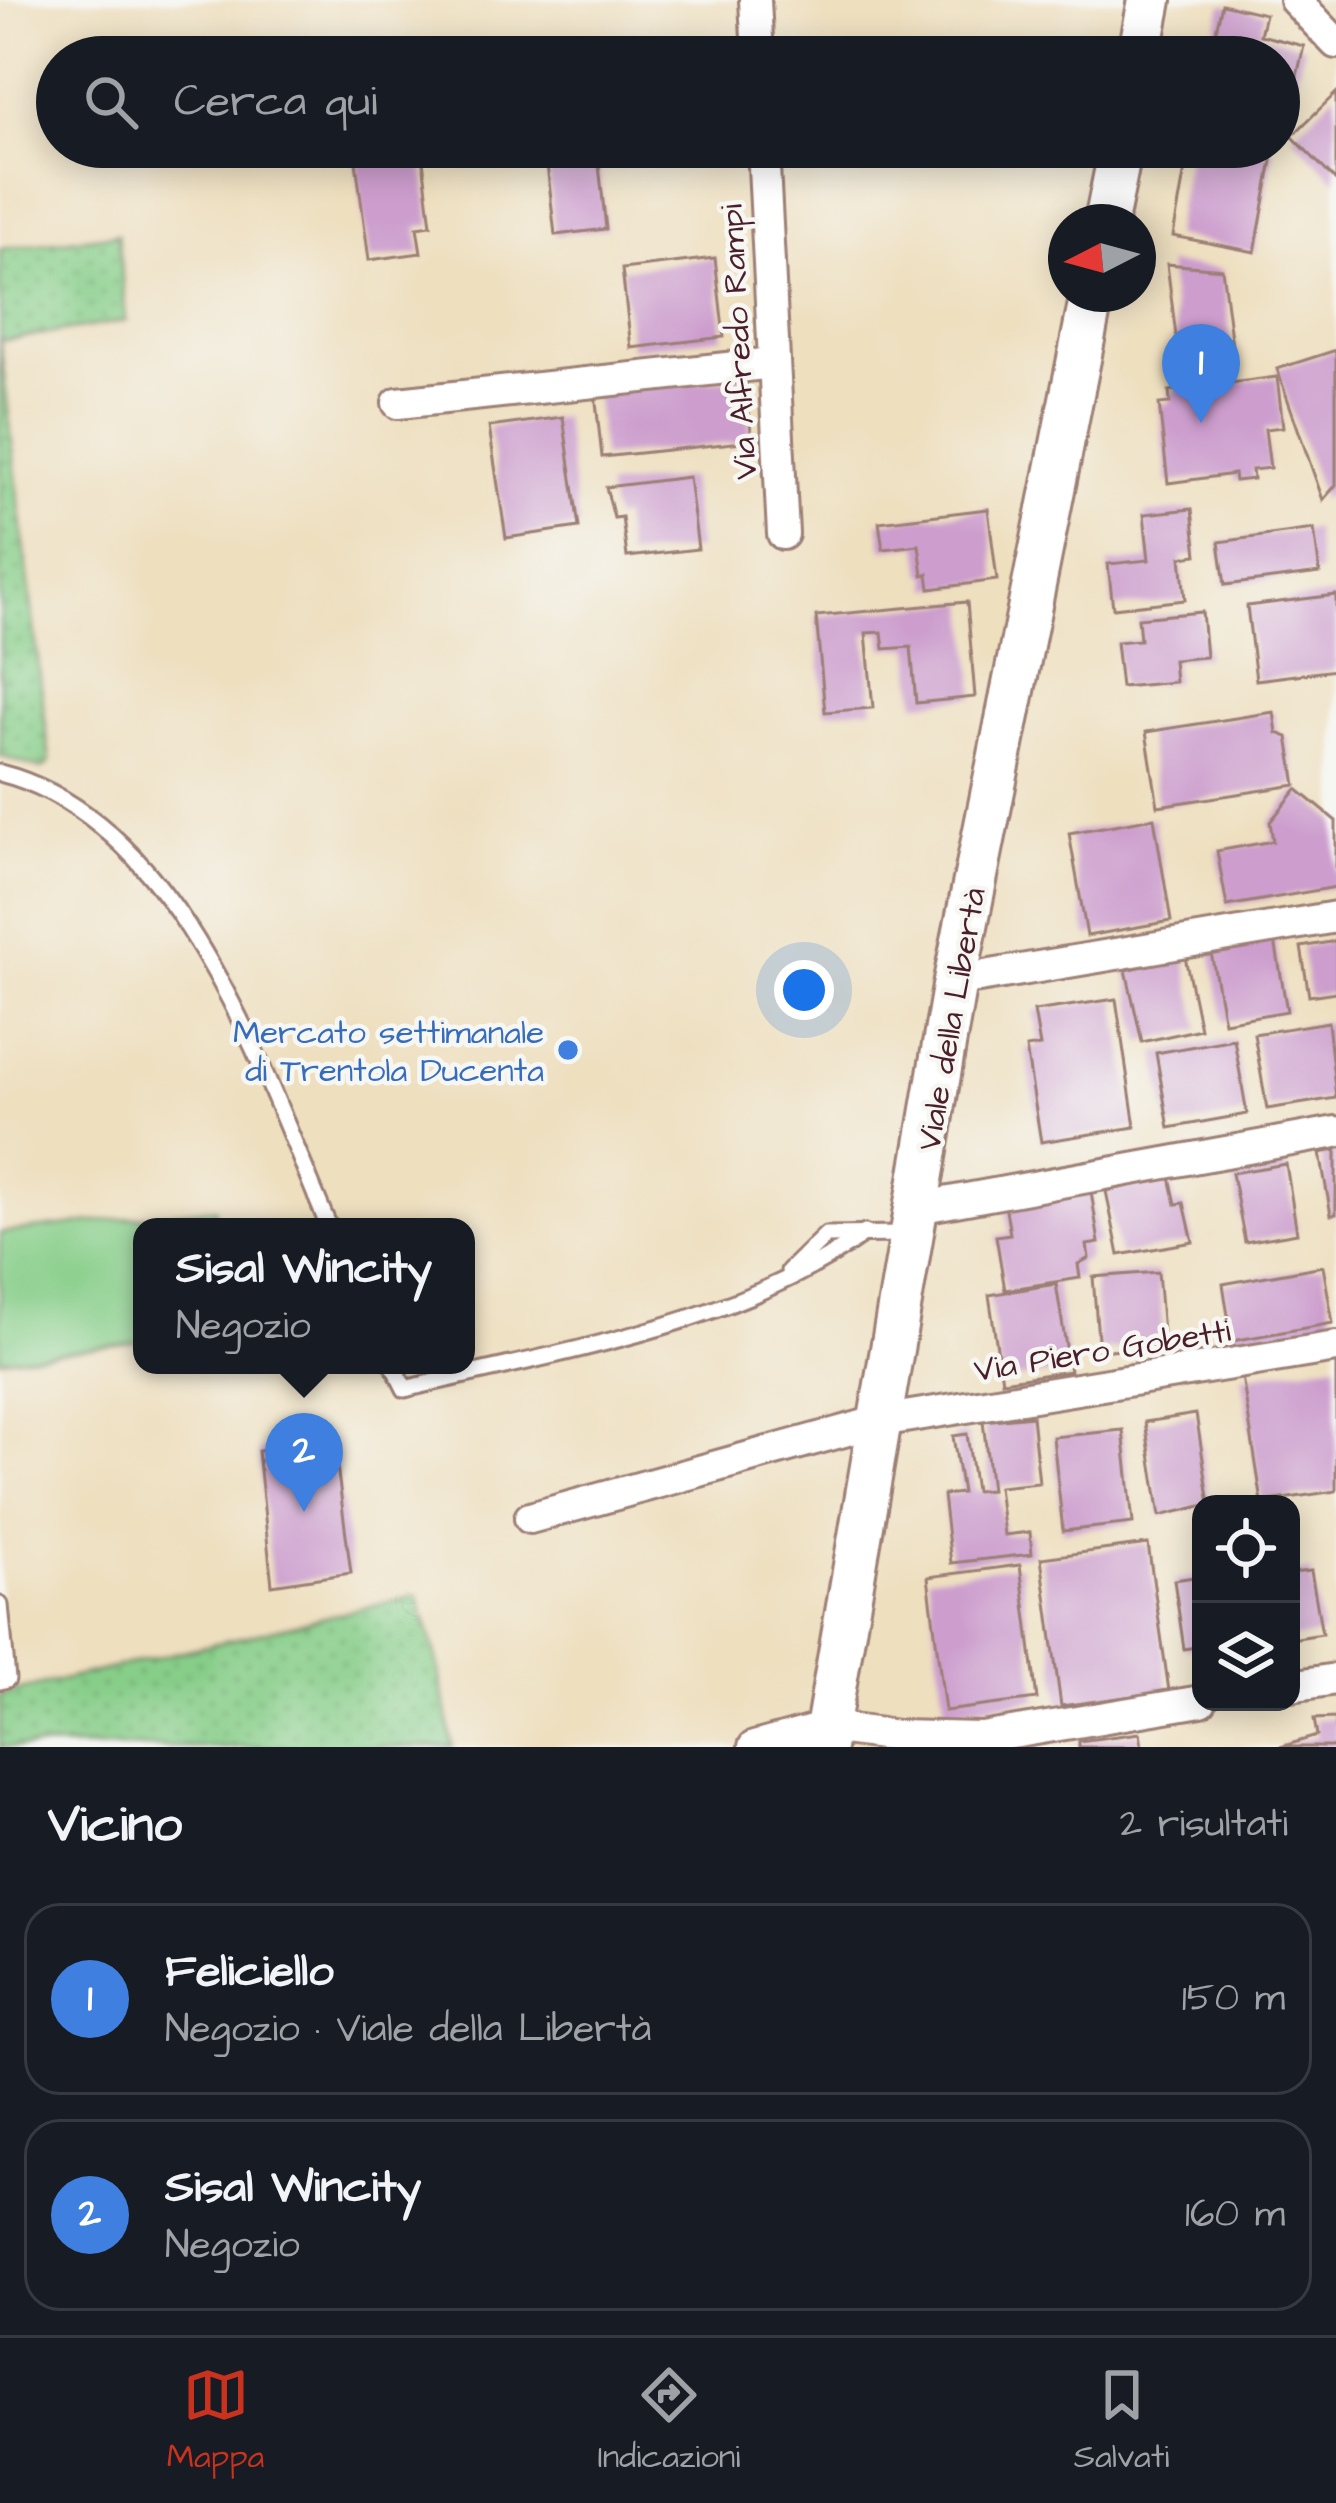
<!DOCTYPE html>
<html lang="it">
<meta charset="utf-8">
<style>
body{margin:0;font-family:"Architects Daughter",sans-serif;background:#242831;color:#f1f3f6}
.controls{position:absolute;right:36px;bottom:36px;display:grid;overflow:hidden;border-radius:24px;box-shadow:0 6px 30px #0003}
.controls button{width:108px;height:108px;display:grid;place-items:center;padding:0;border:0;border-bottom:3px solid #363941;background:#171b24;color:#f1f3f6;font:60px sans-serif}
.compass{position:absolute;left:1048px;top:204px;width:108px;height:108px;border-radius:50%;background:#171b24;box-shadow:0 6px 30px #0003;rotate:264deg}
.you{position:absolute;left:804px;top:990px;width:42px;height:42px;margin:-30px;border:9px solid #fff;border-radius:50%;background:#1a73e8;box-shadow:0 0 0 18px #1a73e833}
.badge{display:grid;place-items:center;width:78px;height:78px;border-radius:50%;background:#c8321e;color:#fff;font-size:39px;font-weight:700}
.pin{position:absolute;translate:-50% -99px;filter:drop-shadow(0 3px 6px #0008)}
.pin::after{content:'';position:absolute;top:63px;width:42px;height:36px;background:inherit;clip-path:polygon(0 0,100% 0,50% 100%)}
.popup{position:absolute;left:133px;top:1218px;width:342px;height:156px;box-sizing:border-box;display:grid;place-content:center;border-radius:24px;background:#171b24;filter:drop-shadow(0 3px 9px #0005);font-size:39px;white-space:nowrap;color:#9ea1a6}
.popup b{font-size:45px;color:#f1f3f6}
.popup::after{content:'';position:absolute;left:50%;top:100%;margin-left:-24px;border:24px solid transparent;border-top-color:#171b24}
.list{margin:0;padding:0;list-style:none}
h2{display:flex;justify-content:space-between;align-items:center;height:156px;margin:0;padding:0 48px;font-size:51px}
h2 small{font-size:39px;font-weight:400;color:#9ea1a6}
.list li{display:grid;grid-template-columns:78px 1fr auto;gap:36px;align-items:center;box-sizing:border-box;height:192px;margin:0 24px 24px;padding:0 24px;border:3px solid #363941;border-radius:36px}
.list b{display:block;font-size:45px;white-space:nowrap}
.list p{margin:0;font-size:39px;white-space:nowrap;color:#9ea1a6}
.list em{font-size:39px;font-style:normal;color:#9ea1a6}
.icon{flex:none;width:66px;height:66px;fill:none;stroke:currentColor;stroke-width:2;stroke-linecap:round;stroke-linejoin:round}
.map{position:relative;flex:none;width:1336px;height:1747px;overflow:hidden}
.search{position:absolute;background:#171b24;box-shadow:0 6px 30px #0003;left:36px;right:36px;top:36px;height:132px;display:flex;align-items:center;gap:30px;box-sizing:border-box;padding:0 42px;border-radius:66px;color:#9ea1a6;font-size:45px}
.sheet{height:588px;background:#171b24}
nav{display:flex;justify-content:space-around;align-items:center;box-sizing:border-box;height:168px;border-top:3px solid #363941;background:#171b24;font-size:33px;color:#9ea1a6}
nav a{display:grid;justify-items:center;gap:6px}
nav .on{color:#c8321e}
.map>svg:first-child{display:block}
.grass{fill:url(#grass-dots);stroke:#68765a;stroke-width:3}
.park{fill:#87ce89;stroke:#68765a;stroke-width:3}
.building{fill:#cc9dcd}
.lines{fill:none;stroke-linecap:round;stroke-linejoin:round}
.service-casing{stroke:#9c7f75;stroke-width:21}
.minor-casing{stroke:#9c7f75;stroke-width:36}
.secondary-casing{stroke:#9c7f75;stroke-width:48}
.service{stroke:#fff;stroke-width:15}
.minor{stroke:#fff;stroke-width:30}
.secondary{stroke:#fff;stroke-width:42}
.shop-dot{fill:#3f7fe0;stroke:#f6f6f2;stroke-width:4.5}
.labels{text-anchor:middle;stroke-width:9;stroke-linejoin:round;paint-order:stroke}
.street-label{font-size:33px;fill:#4a1f2b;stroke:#f6f6f2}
.shop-label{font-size:33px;fill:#366cbe;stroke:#f6f6f2;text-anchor:end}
</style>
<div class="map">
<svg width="1336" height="1747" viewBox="0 0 1336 1747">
<defs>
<pattern id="grass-dots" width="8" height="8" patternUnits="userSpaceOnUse" patternTransform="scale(3)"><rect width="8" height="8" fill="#87ce89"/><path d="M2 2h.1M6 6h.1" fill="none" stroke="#76b076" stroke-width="1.8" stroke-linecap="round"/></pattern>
</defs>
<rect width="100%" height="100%" fill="#f6f6f2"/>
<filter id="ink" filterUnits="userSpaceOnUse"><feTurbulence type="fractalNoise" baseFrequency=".00833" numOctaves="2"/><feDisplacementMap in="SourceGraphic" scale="24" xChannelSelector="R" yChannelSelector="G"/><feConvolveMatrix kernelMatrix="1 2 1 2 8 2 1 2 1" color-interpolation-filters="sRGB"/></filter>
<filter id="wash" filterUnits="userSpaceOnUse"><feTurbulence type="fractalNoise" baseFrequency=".004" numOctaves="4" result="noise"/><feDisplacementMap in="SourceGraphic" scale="48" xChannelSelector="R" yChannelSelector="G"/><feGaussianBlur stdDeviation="2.7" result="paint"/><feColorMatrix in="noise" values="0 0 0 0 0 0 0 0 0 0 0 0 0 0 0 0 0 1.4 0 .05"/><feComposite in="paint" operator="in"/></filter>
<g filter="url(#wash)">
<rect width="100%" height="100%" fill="#eedfbf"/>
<g class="grass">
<path d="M118,234L126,321L0,341L50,762L42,769L0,756V249Z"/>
<path d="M417,1595L436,1655L453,1747H0V1695Z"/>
</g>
<path class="park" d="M215,1208L217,1227H142V1342L0,1359V1233Z"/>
<g id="blocks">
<g class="building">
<path d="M1222,4L1265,14L1260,35L1304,46L1289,110L1279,108V57H1210Z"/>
<path d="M1336,93V181L1292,136Z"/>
<path d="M354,147H415L422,152L431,225L417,227L421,253L369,260Z"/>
<path d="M545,147H564L566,156L582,154L581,147H597L606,229L555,235Z"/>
<path d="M1189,147L1274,150L1255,252L1173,236Z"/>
<path d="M715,258L724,337L631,348L622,269Z"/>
<path d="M1167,264L1222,269L1233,354L1179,360Z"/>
<path d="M1336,350V485L1323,500L1277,369Z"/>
<path d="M745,377L752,441L602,457L595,393Z"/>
<path d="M1277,377L1283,427L1265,429L1270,468L1252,470L1253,479L1235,481L1234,474L1168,483L1159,404L1170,403L1169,391Z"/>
<path d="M563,417L579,527L506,538L489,427Z"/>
<path d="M689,477L698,549L627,557L622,517L614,518L606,487Z"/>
<path d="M988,509L997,580L930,589L928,574L923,575L919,545L883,549L879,522Z"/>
<path d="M1192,509L1197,555L1181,557L1185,600L1113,608L1108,564L1149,560L1144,514Z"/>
<path d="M1314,529L1320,573L1225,585L1219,542Z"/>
<path d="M1336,595V670L1256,680L1247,606Z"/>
<path d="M967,602L975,697L916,703L911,647L884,649L882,632L866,633L873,708L825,712L816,616Z"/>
<path d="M1202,612L1206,657L1173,660L1175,682L1121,687L1116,642L1140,640L1138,618Z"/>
<path d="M1274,712L1277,733L1288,737L1296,785L1158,806L1146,732Z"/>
<path d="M1297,789L1336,821V887L1227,906L1217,851L1273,841L1270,822Z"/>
<path d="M1154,818L1171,921L1087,936L1069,833Z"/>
<path d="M1274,935L1287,1011L1224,1022L1210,947Z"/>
<path d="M1336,941V992L1309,996L1301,947Z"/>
<path d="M1185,957L1200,1029L1142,1042L1126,970Z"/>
<path d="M1116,999L1135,1127L1041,1142L1026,1048L1040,1046L1034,1011Z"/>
<path d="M1328,1022L1336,1098L1267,1109L1254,1034Z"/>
<path d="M1234,1039L1247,1114L1169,1128L1156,1053Z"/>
<path d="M1336,1150V1214L1331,1215L1320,1153Z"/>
<path d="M1286,1164L1297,1233L1245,1242L1232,1173Z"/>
<path d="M1170,1177L1176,1204L1184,1203L1193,1242L1119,1255L1106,1191Z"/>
<path d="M1089,1178L1099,1243L1087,1245L1089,1258L1078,1264L1080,1278L1005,1290L996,1236L1010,1234L1003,1192Z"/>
<path d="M1323,1266L1333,1323L1232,1341L1223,1284Z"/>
<path d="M1158,1272L1164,1345L1099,1351L1093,1277Z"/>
<path d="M1056,1284L1070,1371L1002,1381L989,1295Z"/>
<path d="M1336,1363V1491L1262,1502L1242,1376Z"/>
<path d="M1196,1414L1210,1504L1160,1516L1145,1422Z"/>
<path d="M1032,1416L1039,1483L998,1487L1004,1535L1030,1532L1032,1554L951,1563L943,1495L962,1493L953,1436L967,1434L975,1491L991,1490L983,1421Z"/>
<path d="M1123,1430L1133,1523L1063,1531L1053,1437Z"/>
<path d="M334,1443L351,1573L272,1585L258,1451Z"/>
<path d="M1148,1544L1169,1691L1061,1706L1041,1558Z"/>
<path d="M1020,1565L1037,1699L945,1711L928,1577Z"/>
<path d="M1311,1571L1322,1634L1291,1639V1573Z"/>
<path d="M1201,1576V1646L1184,1649L1174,1580Z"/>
<path d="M1336,1718V1747H1280L1317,1736L1314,1719Z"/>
<path d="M1140,1733L1142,1747H1079V1741Z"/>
</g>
</g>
</g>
<g filter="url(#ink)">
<use href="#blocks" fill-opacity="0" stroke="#9c7f75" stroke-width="3"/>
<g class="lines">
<g class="service-casing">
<g id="service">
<path d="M0,773C182,819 263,1073 329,1227"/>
<path d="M789,1271L826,1235L906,1234"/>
<path d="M393,1365L405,1389C554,1353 739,1325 865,1233"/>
<path d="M0,1605L7,1679L0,1681"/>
</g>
</g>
<g class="minor-casing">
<g id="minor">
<path d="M755,0L758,57"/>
<path d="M1295,0L1336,43"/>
<path d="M763,147L783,534"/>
<path d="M398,403L774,363"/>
<path d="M955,981L1336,917"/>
<path d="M917,1208L1336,1132"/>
<path d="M530,1518L880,1421L1336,1347"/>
<path d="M1291,1686L1336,1679"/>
<path d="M754,1747L827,1727L898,1736L982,1738L1201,1701"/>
</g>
</g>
<g class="secondary-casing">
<g id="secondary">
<path d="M1139,57L1150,0"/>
<path d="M1106,222L1121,147"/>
<path d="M824,1747L955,981L1092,294"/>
</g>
</g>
<use href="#service" class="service"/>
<use href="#minor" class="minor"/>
<use href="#secondary" class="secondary"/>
</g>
</g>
<circle class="shop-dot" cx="568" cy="1050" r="12"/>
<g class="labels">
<g class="street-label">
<text transform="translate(737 342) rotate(-93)" y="12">Via Alfredo Rampi</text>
<text transform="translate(950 1019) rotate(-80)" y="12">Viale della Libertà</text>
<text transform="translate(1102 1349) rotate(-9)" y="12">Via Piero Gobetti</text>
</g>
<g class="shop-label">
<text x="544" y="1043">Mercato settimanale<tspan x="544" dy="38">di Trentola Ducenta</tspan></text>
</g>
</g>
</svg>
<div class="controls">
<button><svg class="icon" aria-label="locate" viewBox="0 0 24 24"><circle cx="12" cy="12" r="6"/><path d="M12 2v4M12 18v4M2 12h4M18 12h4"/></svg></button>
<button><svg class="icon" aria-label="layers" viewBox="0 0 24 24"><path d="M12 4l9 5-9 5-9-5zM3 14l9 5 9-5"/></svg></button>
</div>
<svg class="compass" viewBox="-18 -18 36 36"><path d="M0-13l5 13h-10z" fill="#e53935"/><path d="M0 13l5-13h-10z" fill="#9ea1a6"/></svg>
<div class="you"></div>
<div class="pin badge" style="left:1201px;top:423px;background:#3f7fe0">1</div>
<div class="pin badge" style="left:304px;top:1512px;background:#3f7fe0">2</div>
<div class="popup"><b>Sisal Wincity</b>Negozio</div>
<div class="search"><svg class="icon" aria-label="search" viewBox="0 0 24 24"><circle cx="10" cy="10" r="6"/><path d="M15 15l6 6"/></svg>Cerca qui</div>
</div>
<section class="sheet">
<h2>Vicino<small>2 risultati</small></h2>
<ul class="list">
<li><span class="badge" style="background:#3f7fe0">1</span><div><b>Feliciello</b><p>Negozio · Viale della Libertà</p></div><em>150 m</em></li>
<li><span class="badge" style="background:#3f7fe0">2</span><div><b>Sisal Wincity</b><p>Negozio</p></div><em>160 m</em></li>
</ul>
</section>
<nav>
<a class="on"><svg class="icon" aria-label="map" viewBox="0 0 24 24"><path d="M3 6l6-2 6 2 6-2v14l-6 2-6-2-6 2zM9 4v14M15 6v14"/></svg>Mappa</a>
<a><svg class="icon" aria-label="directions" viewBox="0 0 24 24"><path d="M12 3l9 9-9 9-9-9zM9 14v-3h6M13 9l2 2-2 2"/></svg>Indicazioni</a>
<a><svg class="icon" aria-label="saved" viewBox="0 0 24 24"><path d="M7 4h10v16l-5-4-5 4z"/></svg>Salvati</a>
</nav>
